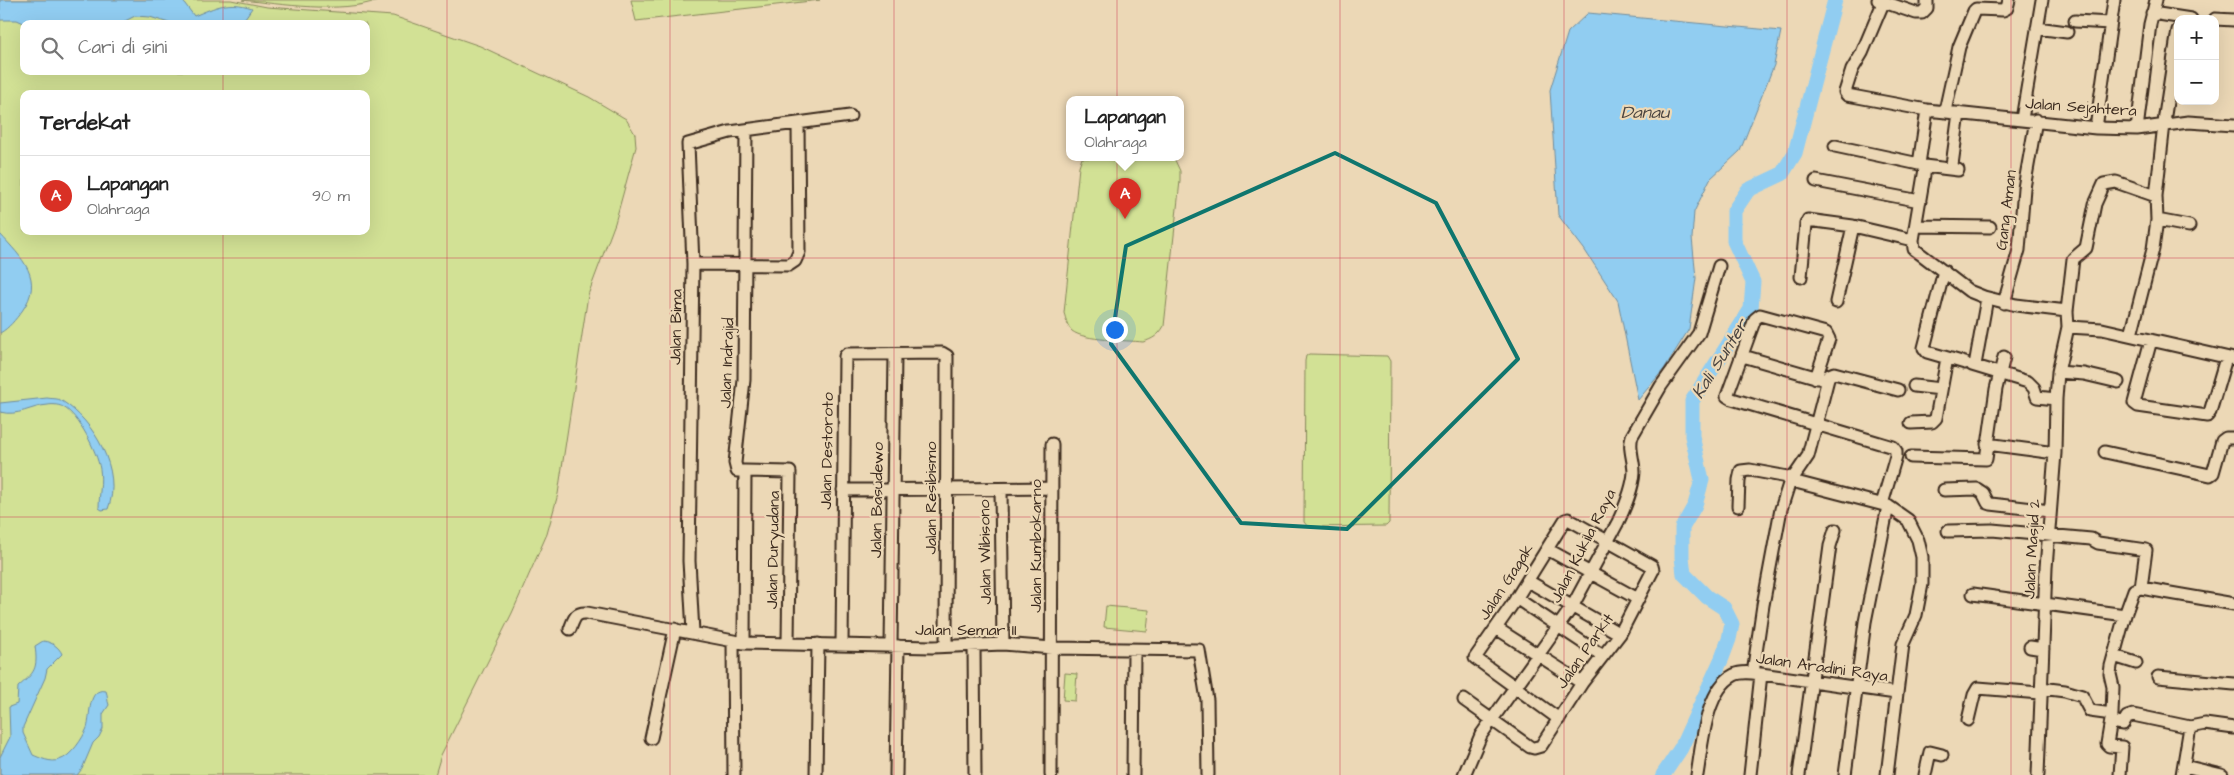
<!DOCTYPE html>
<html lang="id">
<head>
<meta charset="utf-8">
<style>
	:root { --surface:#fff; --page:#f6f6f6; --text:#222; --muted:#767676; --line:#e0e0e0; --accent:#d93025 }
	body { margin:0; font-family:"Architects Daughter",sans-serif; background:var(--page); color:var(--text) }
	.controls { position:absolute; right:15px; top:15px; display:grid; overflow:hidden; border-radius:10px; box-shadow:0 5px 20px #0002 }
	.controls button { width:45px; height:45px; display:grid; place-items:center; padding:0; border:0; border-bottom:1px solid var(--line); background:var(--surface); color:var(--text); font:25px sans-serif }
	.you { position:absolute; left:1114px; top:329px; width:18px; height:18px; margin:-12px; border:4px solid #fff; border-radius:50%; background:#1a73e8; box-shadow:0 0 0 8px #1a73e833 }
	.badge { display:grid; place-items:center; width:32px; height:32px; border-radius:50%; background:var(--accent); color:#fff; font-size:16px; font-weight:700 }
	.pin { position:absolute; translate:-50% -41px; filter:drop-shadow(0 1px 2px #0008) }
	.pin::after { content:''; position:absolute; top:26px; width:18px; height:15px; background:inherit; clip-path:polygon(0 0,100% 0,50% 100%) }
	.popup { position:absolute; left:1066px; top:96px; width:118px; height:65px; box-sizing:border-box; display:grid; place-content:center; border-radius:10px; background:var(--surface); filter:drop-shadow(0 1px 4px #0005); font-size:16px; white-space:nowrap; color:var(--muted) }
	.popup b { font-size:19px; color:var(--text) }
	.popup::after { content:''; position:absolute; left:50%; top:100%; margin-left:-10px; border:10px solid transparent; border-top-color:var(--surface) }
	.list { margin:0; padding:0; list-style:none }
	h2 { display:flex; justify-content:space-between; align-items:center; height:65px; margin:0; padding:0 20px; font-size:21px }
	h2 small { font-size:16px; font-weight:400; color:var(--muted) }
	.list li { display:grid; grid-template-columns:32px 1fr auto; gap:15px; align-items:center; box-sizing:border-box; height:80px; padding:0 20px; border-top:1px solid var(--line) }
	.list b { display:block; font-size:19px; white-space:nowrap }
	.list p { margin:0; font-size:16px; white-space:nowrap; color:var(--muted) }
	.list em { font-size:16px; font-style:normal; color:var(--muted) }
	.icon { flex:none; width:28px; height:28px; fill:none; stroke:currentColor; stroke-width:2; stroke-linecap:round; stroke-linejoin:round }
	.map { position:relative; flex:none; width:2234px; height:775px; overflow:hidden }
	.search { position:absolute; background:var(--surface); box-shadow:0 5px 20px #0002; left:20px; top:20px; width:350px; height:55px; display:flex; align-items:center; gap:12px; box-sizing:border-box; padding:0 18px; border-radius:10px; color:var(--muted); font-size:19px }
	.panel { position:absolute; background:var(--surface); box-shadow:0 5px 20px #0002; left:20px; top:90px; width:350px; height:145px; border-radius:10px }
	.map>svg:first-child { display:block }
</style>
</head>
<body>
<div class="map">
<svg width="2234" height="775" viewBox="0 0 2234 775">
	<rect width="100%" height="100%" fill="#ecd8b6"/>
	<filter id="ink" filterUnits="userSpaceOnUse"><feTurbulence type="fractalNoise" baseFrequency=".02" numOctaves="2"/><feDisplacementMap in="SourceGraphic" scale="10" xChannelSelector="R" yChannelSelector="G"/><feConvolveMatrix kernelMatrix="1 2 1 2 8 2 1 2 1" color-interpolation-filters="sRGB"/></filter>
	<g filter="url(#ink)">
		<path fill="#d2e195" stroke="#86865a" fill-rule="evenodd" d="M 0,0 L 231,0 L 267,7 L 393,16 L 480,46 L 589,97 L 626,119 L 635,134 L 636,147 L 615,223 L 588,295 L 558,494 L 547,534 L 512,613 L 441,755 L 435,775 L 0,775 ZM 24,24 L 366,24 L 366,71 L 24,71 ZM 24,94 L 366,94 L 366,231 L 24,231 Z
			M 242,0 L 378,0 C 342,14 280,4 242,0 Z
			M 631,0 L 820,0 L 636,21 Z
			M 1082,158 L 1174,158 L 1180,171 L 1180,181 L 1164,326 C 1159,335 1153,339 1143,342 C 1125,340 1085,341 1072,331 C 1067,326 1066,319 1064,313 L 1079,167 Z
			M 1309,354 L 1387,356 L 1390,361 L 1389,523 L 1386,526 L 1308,527 L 1304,522 L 1305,361 L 1306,356 Z
			M 1106,606 L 1149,610 L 1147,631 L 1104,627 Z
			M 1065,673 L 1077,674 L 1075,701 L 1063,700 Z"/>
		<path fill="#91cdf1" stroke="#6f8c9d" d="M 0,0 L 182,0 L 194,16 C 216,7 228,0 252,8 L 245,18 L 232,23 L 172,24 L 150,17 L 135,16 L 119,24 L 26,24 L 17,20 L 0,20 Z
			M 1588,13 L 1781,31 L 1774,65 L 1740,151 L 1710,179 L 1694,212 L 1692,238 L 1696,278 L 1689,329 L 1664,369 L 1638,400 L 1618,301 L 1584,249 L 1558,215 L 1550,90 L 1568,32 Z
			M 0,234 C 22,258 45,279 22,311 C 15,320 9,328 0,333 Z
			M 47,398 C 52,399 58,398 62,401 C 94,421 123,471 108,509 L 102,510 L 99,508 C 99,495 102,482 100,469 C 97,452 79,415 63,407 C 60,405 53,404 48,405 C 31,406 18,417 0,412 L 0,403 Z
			M 43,641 C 52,642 59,647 62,654 L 47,669 L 45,678 L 23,727 L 23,733 L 33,755 C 40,758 51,763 59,760 C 71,757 83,738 87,728 C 91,716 87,687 106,691 C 108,696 107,700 109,705 L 103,714 L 103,729 L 99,737 L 93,743 L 82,769 L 77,775 L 0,775 L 0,757 L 10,737 L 9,707 L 17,704 L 18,687 C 35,672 38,669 35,646 Z"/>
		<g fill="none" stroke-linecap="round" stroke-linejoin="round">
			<path stroke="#91cdf1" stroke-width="15" d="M 1663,775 L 1681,748 L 1722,658 L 1729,639 L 1732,624 L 1724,608 L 1707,597 L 1684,574 L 1682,557 L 1682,528 L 1695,505 L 1702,480 L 1692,436 L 1692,401 L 1751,309 L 1753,282 L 1734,241 L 1734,211 L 1748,190 L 1782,174 L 1795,153 L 1835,0"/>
			<defs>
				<path id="minor" d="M 1878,0 L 1916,13 L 1922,13 L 1927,8 L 1927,0
					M 1883,3 L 1862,53 L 1852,70 L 1845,92 L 1847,95 L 1927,110 L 2096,128 L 2137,129 L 2188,122 L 2234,125
					M 2152,13 L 2191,19
					M 2215,19 L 2234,20
					M 2075,21 L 2110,23
					M 2037,28 L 2067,32
					M 1927,110 L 1919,164 L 1924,166 L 1925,169 L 1913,240 L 1914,249 L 1969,291 L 1984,297 L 2016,305 L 2067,311
					M 1945,111 L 1959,47 L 1974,11 L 1976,9 L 2003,10 L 2007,8 L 2009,0
					M 2022,119 L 2042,0
					M 2096,128 L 2114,0
					M 2137,129 L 2150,24 L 2156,0
					M 1835,146 L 1919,164
					M 1952,165 L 1959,113
					M 1924,166 L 1958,170
					M 1816,181 L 1920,201
					M 2157,220 L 2189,226
					M 1916,226 L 1990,227
					M 693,264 L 789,265 L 795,261 L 799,252 L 798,124
					M 1944,271 L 1924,348 L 1927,352 L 1965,363
					M 1801,277 L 1806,224 L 1808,220 L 1853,226 L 1913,240
					M 1836,302 L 1853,226
					M 2004,303 L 2019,250 L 2024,188 L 2036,120
					M 2068,327 L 2102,329 L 2234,359
					M 2131,335 L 2153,249 L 2157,220 L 2156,196 L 2165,115 L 2178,30
					M 2151,340 L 2134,403 L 2138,406 L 2207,416 L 2210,412 L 2226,358
					M 1743,356 L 1822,379
					M 1972,365 L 2028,382 L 2034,388 L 2037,397 L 2056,399
					M 1975,365 L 1987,298
					M 2058,372 L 2084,374 L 2118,382
					M 1816,378 L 1829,339 L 1826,333 L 1760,315 L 1755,319 L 1727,396 L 1732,399 L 1893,447 L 1896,451 L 1896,456 L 1882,504
					M 1914,386 L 1941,389
					M 1911,423 L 1932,422 L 1936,418 L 1947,358
					M 1987,444 L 2055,453
					M 2105,452 L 2210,475 L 2213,473 L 2222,441 L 2226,438 L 2234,438
					M 1911,457 L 1986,459 L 1996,389 L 2004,357
					M 745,471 L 790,472 L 788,644
					M 1792,481 L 1888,506 L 1908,520 L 1918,540 L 1922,557 L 1922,584 L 1916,615 L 1903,644 L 1887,775
					M 843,490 L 1052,488
					M 1001,490 L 1003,644
					M 1944,490 L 1977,489 L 1983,493 L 1988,503 L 1991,504 L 2050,511
					M 1738,506 L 1739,480 L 1741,471 L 1750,470 L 1793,478
					M 1948,531 L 1992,530 L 2091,539 L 2098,543 L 2146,550 L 2141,588
					M 1547,549 L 1638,599
					M 1528,581 L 1620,634
					M 1973,594 L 2125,615
					M 1516,598 L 1603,656
					M 1496,628 L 1582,683
					M 570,629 C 574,619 575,612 587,613 L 744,643 L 932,647 L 1003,644 L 1052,648 L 1199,650 L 1207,700 L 1208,775
					M 693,632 L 689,561 L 693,264 L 688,144 L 730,132 L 850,116
					M 733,642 L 734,775
					M 744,643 L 745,471 L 737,471 L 735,463 L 744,380 L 746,130
					M 842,644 L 845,356 L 847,354 L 942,353 L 947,356 L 947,362 L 946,646
					M 891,645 L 895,355
					M 974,645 L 975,775
					M 2030,647 L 2043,649
					M 2114,656 L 2136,663
					M 1753,673 L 1763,605 L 1781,509 L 1789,484 L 1808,456 L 1829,375 L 1834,373 L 1898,390
					M 2158,677 L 2234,684
					M 2041,688 L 2065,691 L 2082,696 L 2090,711 L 2112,714
					M 1464,700 L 1530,747 L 1534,748 L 1541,746 L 1582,683 L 1620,634 L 1653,570 L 1652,566 L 1568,519 L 1565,520 L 1514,602 L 1475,658 L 1559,719
					M 1968,720 L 1974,695 L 1978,688 L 2040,693
					M 2111,722 L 2123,724 L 2127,717 L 2133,715 L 2190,727 L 2205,724 L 2234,728
					M 651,738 L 675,629
					M 2184,766 L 2222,775
					M 816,775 L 818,644
					M 896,775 L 898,646
					M 1051,775 L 1052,444
					M 1133,775 L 1134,650
					M 1464,775 L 1481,735 L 1572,607 L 1618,522 C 1625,507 1633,489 1634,472 C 1634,460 1628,448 1632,436 L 1661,386 L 1699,333 L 1719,266
					M 1697,775 C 1702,747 1705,690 1734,675 C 1742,671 1753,673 1761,674 L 1896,693
					M 1750,775 L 1761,674
					M 1799,775 L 1830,546 L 1835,530
					M 1845,775 L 1865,622 L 1888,506
					M 1925,775 L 1930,752 L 1942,755
					M 2038,775 L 2046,568 L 2055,453 L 2056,399 L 2058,372 L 2068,327 L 2067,311 L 2073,259 L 2086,248 L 2095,204 L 2104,184 L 2116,182 L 2156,196
					M 2120,775 L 2122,747 L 2109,746 L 2107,744 L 2112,714 L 2113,687 L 2110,674 L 2111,666 L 2125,615 L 2134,590 L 2141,588 L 2234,604
					M 2182,775 L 2190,727"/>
			</defs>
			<use href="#minor" stroke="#3b2a1e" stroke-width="15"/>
			<use href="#minor" stroke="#ecd8b6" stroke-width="11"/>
		</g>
	</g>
	<path fill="none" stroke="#0f766e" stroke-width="4" stroke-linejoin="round" d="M 1335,153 L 1436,203 L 1518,359 L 1347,529 L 1241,523 L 1111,344 L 1126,246 Z"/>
	<path fill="none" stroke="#d1495b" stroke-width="1" stroke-opacity="0.55" d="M 223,0 L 223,24M 447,0 L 447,775M 670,0 L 670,775M 894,0 L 894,775M 1117,0 L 1117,775M 1340,0 L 1340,775M 1564,0 L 1564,775M 1787,0 L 1787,775M 2011,0 L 2011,775M 223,71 L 223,94M 223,231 L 223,775M 0,258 L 2234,258M 0,517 L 2234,517"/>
	<g text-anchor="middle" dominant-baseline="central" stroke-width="4.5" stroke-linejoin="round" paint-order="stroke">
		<g font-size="16" fill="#3b2a1e" stroke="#ecd8b6">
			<text transform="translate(2081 107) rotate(4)">Jalan Sejahtera</text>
			<text transform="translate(2006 210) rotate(-83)">Gang Aman</text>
			<text transform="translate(676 327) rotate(-89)">Jalan Bima</text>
			<text transform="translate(727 363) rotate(-88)">Jalan Indrajid</text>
			<text transform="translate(827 451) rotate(-89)">Jalan Destoroto</text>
			<text transform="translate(931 498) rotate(-90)">Jalan Resibismo</text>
			<text transform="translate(877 500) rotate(-89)">Jalan Basudewo</text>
			<text transform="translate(1036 546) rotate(-90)">Jalan Kumbokarno</text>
			<text transform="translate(1583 546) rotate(-63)">Jalan Kukila Raya</text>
			<text transform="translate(2032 549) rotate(-87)">Jalan Masjid 2</text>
			<text transform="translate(773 550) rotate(-89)">Jalan Duryudana</text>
			<text transform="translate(985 552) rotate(-91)">Jalan Wibisono</text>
			<text transform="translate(1506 582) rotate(-57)">Jalan Gagak</text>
			<text x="966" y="630">Jalan Semar II</text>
			<text transform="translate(1585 651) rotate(-55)">Jalan Parkit</text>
			<text transform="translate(1822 667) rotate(8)">Jalan Aradini Raya</text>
		</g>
		<g font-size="18" font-style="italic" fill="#48423e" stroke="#ecd8b6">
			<text x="1645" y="112">Danau</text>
			<text transform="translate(1720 359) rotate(-58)">Kali Sunter</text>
		</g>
	</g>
</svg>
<div class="controls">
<button>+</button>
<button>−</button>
</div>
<div class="you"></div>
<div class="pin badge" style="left:1125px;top:219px">A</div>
<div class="popup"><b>Lapangan</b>Olahraga</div>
<div class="search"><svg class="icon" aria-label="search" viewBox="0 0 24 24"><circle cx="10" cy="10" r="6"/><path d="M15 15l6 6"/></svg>Cari di sini</div>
<section class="panel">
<h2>Terdekat<small></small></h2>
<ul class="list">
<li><span class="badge">A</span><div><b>Lapangan</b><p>Olahraga</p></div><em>90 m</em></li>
</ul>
</section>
</div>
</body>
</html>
